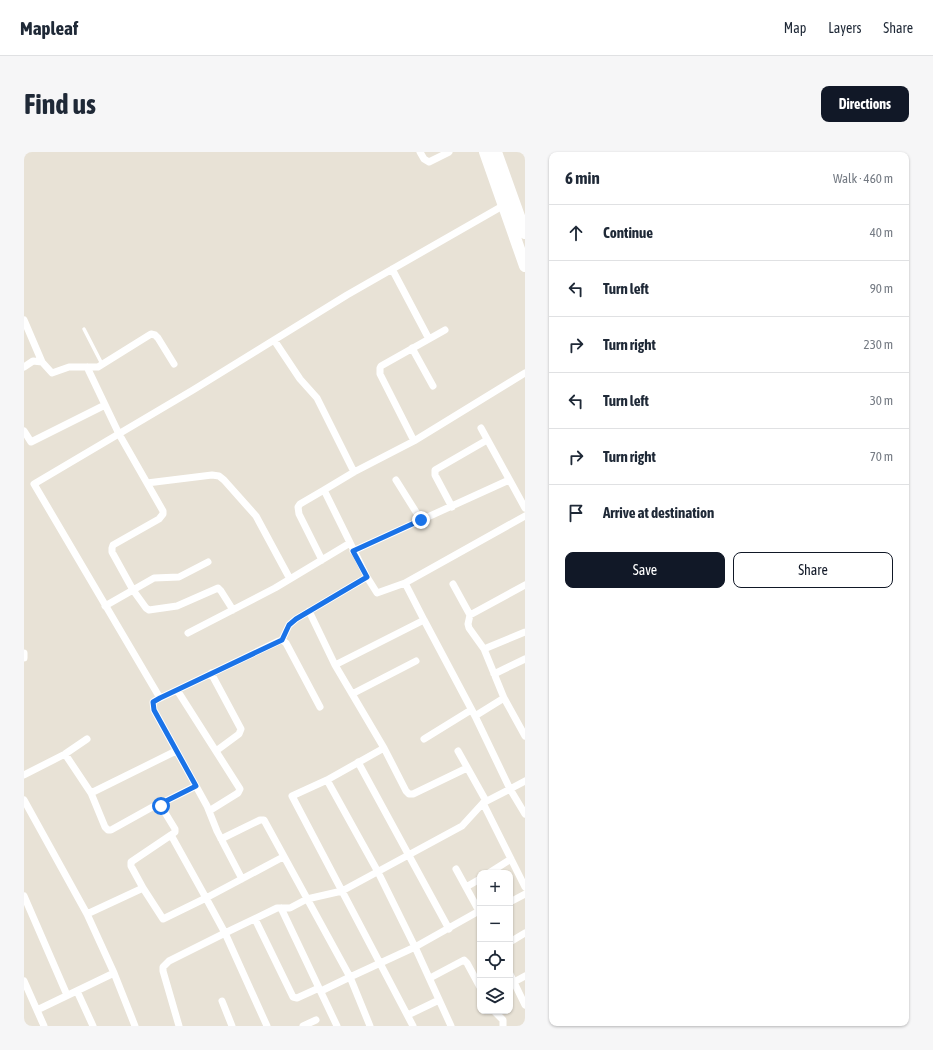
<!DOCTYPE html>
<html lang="en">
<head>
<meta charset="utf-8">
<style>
	:root { --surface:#fff; --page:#f6f6f7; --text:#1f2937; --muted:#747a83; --line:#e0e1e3; --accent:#111827 }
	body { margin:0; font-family:"Asap Condensed",sans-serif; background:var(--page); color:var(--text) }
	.controls { position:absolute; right:12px; bottom:12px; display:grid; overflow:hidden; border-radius:8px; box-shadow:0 1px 3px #0004 }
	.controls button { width:36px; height:36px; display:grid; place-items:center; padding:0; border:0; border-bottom:1px solid var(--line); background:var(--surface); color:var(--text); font:20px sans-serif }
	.stop { position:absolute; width:12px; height:12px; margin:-9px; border:3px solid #1a73e8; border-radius:50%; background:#fff }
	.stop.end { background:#1a73e8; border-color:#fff; box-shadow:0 1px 4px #0008 }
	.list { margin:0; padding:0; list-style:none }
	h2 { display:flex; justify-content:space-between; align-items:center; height:52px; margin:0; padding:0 16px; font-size:17px }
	h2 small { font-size:13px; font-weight:400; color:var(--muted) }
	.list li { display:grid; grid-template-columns:26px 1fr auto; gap:12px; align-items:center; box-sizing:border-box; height:56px; padding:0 16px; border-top:1px solid var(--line) }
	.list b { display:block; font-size:15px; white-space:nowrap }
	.list em { font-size:13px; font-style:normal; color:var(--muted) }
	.actions { display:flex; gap:8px; padding:12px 16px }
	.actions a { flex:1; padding:9px 0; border:1px solid var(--accent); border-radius:8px; text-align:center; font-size:14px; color:var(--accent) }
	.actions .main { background:var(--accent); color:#fff }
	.icon { flex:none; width:22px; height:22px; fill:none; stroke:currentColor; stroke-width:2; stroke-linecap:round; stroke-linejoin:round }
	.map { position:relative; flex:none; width:501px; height:874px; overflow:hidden; border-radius:8px }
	header { display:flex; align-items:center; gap:24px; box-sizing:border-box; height:56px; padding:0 20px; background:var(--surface); border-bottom:1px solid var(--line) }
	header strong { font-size:19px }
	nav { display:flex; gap:22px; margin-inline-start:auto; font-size:14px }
	.intro { display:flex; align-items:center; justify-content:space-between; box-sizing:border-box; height:96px; padding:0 24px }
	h1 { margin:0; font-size:28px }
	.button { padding:10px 18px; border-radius:8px; background:var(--accent); color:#fff; font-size:14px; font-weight:700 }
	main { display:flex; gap:24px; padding:0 24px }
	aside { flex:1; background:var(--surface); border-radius:8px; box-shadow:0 1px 3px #0004 }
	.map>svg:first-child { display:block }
</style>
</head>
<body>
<header>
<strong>Mapleaf</strong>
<nav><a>Map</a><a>Layers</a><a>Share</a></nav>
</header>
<div class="intro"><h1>Find us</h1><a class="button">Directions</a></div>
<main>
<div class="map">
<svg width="501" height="874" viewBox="0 0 501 874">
	<rect width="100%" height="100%" fill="#e8e2d6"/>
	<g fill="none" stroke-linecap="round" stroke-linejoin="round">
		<path stroke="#fff" stroke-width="3.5" d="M 60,177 L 78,212"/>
		<path stroke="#fff" stroke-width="7" d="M 396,0 L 400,7 L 405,10 L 425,0
			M 368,117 L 405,187
			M 0,168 L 18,210
			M 250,188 L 276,227 L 293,246 L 330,320
			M 388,196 L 409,234
			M 0,215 L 9,209 L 18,210 L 28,221 L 45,215 L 74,215 L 127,182 L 131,183 L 134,186 L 150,212
			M 63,215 L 95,282 L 139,359 L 139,362 L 135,367 L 89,393 L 88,396 L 88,400 L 109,438 L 122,456 L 125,458 L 153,454 L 194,436 L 197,439 L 209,458
			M 457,276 L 501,356
			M 0,279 L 7,290 L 81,253
			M 390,289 L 356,222 L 356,216 L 357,214 L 421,178
			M 372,328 L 397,368
			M 123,331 L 188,323 L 195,324 L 200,328 L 232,364 L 266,427
			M 428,355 L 411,323 L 411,318 L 463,288
			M 329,399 L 485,328
			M 298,408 L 275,362 L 274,355 L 276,352 L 300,338
			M 381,431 L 501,364
			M 429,432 L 446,463
			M 81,454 L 130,426 L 155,425 L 184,410
			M 285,459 L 311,513
			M 400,468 L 381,431 L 353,441 L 343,425 L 300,338 L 330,320 L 390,289 L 501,221
			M 164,481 L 251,436 L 326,391
			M 258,488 L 262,491 L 296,555
			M 460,497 L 445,476 L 444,472 L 446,463 L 501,433
			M 0,501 L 0,506
			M 187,521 L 217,577 L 215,582 L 192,599
			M 470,522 L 501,507
			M 153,538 L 216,637 L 214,641 L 185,659
			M 328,542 L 392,509
			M 136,546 L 10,332 L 169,238 L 323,143 L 482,52
			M 480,546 L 501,584
			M 451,564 L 480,546 L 460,497 L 501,480
			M 400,587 L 447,558
			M 360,596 L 382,639 L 385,642 L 389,642 L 443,616
			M 434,599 L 462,649
			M 41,602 L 67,641 L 81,675 L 84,678 L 87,678 L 132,653 L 137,654 L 151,677 L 151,680 L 147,683 L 182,746 L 259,705
			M 334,610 L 425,777
			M 0,623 L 41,602 L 63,587
			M 501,629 L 486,637 L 501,662
			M 67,641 L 152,599
			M 0,648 L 63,762 L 90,821 L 111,874
			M 459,651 L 501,735
			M 134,653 L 172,634
			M 197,687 L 236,668 L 240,668 L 326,825 L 391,795 L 354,720 L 303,628 L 268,644 L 389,874
			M 432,717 L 455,759
			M 465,721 L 487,707
			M 218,727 L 193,679 L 183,654 L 130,558 L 129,550 L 132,548 L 255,489 L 258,488 L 265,473 L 272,467 L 343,425
			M 442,735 L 456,727
			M 119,736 L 107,714 L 107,710 L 147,683
			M 0,744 L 43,843
			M 486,750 L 501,742
			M 257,756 L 313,874
			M 63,762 L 119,736 L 139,767 L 182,746 L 201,781 L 253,756 L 266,756 L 283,747 L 318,739 L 438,674 L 459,651 L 486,637 L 451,564 L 400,468 L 311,513 L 360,596 L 303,628
			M 231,767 L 269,845 L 273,846 L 295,836
			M 486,790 L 501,781
			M 486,822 L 501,853
			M 406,826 L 440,808 L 443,811 L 456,835
			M 0,829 L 20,874
			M 490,830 L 501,824
			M 53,839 L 69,874
			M 297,839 L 326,825 L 346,874
			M 198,849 L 208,874
			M 13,858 L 90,821
			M 470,859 L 479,868 L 479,874
			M 384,863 L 415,848
			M 155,874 L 139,819 L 139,815 L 145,809 L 201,781 L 243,874
			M 279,874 L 292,868
			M 427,874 L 391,795 L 455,759 L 456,762"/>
		<path stroke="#fff" stroke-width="12" d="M 461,0 L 501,114
			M 472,0 L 501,81"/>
	</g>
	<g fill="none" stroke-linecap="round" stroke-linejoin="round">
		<path stroke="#1a73e8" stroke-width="5" d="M 137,654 L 134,653 L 172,634 L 130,558 L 129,550 L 136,546 L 258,488 L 265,473 L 272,467 L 343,425 L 329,399 L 397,368"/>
	</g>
</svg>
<div class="controls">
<button>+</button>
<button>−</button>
<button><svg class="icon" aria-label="locate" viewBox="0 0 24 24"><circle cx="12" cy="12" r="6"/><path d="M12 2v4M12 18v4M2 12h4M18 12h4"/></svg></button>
<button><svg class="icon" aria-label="layers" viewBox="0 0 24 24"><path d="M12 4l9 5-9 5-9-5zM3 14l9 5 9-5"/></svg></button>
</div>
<div class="stop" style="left:137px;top:654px"></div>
<div class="stop end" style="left:397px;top:368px"></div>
</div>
<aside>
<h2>6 min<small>Walk · 460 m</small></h2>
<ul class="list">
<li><svg class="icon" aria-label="ahead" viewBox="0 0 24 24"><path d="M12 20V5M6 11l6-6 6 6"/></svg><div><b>Continue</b></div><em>40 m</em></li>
<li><svg class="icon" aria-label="left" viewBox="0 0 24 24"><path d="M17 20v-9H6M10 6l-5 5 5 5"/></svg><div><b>Turn left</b></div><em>90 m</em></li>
<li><svg class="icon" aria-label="right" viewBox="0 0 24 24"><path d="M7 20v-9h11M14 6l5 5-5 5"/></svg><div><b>Turn right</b></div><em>230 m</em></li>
<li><svg class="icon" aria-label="left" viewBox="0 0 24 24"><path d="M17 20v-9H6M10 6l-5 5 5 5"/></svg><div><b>Turn left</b></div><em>30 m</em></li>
<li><svg class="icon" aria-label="right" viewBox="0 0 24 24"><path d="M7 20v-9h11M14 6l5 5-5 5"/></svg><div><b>Turn right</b></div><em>70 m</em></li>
<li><svg class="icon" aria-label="arrive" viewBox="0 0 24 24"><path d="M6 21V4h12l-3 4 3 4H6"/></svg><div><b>Arrive at destination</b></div></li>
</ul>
<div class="actions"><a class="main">Save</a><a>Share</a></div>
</aside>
</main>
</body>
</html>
